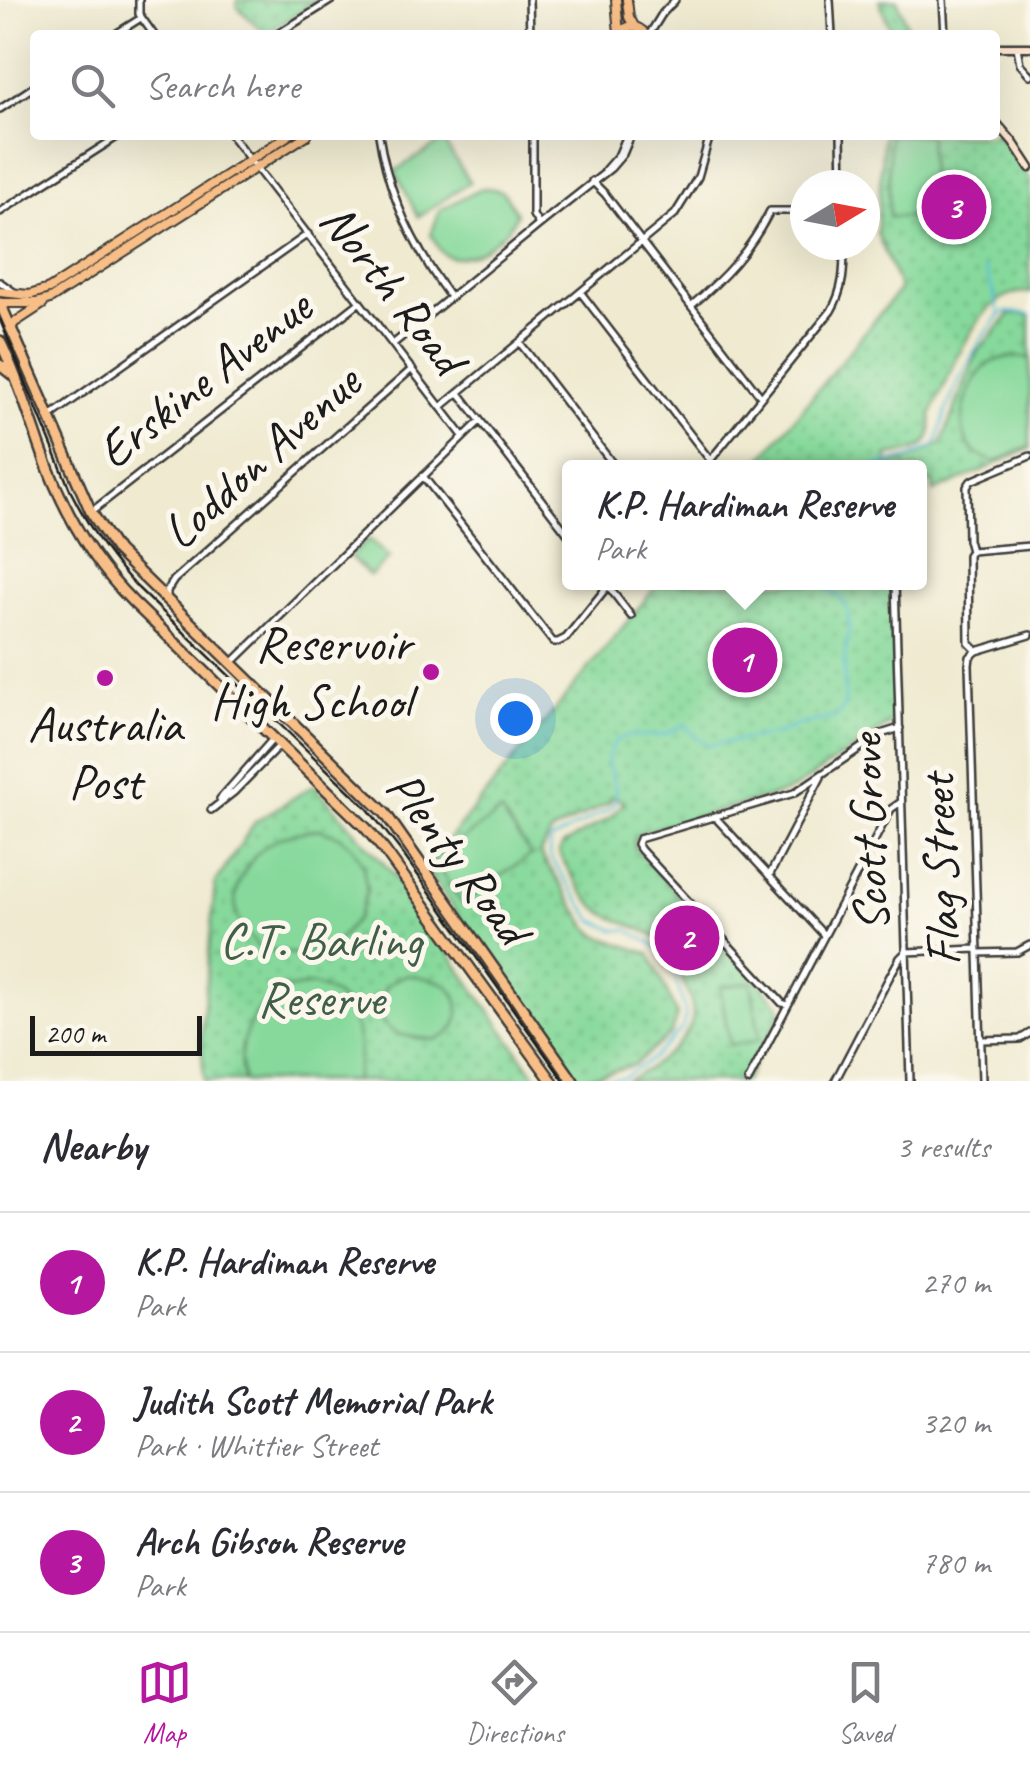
<!DOCTYPE html>
<html lang="en">
<head>
<meta charset="utf-8">
<style>
	:root { --surface:#fff; --page:#f7f7f7; --text:#2b2b33; --muted:#7c7c81; --line:#e1e1e2; --accent:#b5179e }
	body { margin:0; font-family:Caveat,sans-serif; background:var(--page); color:var(--text) }
	.compass { position:absolute; left:790px; top:170px; width:90px; height:90px; border-radius:50%; background:var(--surface); box-shadow:0 10px 40px #0002; rotate:80deg }
	.scale { position:absolute; left:30px; bottom:25px; width:172px; box-sizing:border-box; padding-left:10px; border:5px solid #1c1c1c; border-top:0; font-size:28px; line-height:35px; white-space:nowrap; color:#1c1c1c; -webkit-text-stroke:8px #fbf7ec; paint-order:stroke }
	.you { position:absolute; left:515px; top:718px; width:35px; height:35px; margin:-25px; border:8px solid #fff; border-radius:50%; background:#1a73e8; box-shadow:0 0 0 15px #1a73e833 }
	.badge { display:grid; place-items:center; width:65px; height:65px; border-radius:50%; background:var(--accent); color:#fff; font-size:32px; font-weight:700 }
	.pin { position:absolute; translate:-50% -50%; border:5px solid #fff; box-shadow:0 2px 10px #0006 }
	.popup { position:absolute; left:562px; top:460px; width:365px; height:130px; box-sizing:border-box; display:grid; place-content:center; border-radius:10px; background:var(--surface); filter:drop-shadow(0 2px 8px #0005); font-size:32px; white-space:nowrap; color:var(--muted) }
	.popup b { font-size:38px; color:var(--text) }
	.popup::after { content:''; position:absolute; left:50%; top:100%; margin-left:-20px; border:20px solid transparent; border-top-color:var(--surface) }
	.list { margin:0; padding:0; list-style:none }
	h2 { display:flex; justify-content:space-between; align-items:center; height:130px; margin:0; padding:0 40px; font-size:42px }
	h2 small { font-size:32px; font-weight:400; color:var(--muted) }
	.list li { display:grid; grid-template-columns:65px 1fr auto; gap:30px; align-items:center; box-sizing:border-box; height:140px; padding:0 40px; border-top:2px solid var(--line) }
	.list b { display:block; font-size:38px; white-space:nowrap }
	.list p { margin:0; font-size:32px; white-space:nowrap; color:var(--muted) }
	.list em { font-size:32px; font-style:normal; color:var(--muted) }
	.icon { flex:none; width:55px; height:55px; fill:none; stroke:currentColor; stroke-width:2; stroke-linecap:round; stroke-linejoin:round }
	.map { position:relative; flex:none; width:1030px; height:1081px; overflow:hidden }
	.search { position:absolute; background:var(--surface); box-shadow:0 10px 40px #0002; left:30px; right:30px; top:30px; height:110px; display:flex; align-items:center; gap:25px; box-sizing:border-box; padding:0 35px; border-radius:10px; color:var(--muted); font-size:38px }
	.sheet { height:550px; background:var(--surface) }
	nav { display:flex; justify-content:space-around; align-items:center; box-sizing:border-box; height:140px; border-top:2px solid var(--line); background:var(--surface); font-size:28px; color:var(--muted) }
	nav a { display:grid; justify-items:center; gap:5px }
	nav .on { color:var(--accent) }
	.map>svg:first-child { display:block }
</style>
</head>
<body>
<div class="map">
<svg width="1030" height="1081" viewBox="0 0 1030 1081">
	<defs>
		<pattern id="grass-dots" width="8" height="8" patternUnits="userSpaceOnUse" patternTransform="scale(2.5)"><rect width="8" height="8" fill="#86d99b"/><path d="M2 2h.1M6 6h.1" fill="none" stroke="#73ba85" stroke-width="1.8" stroke-linecap="round"/></pattern>
	</defs>
	<rect width="100%" height="100%" fill="#fbf7ec"/>
	<filter id="ink" filterUnits="userSpaceOnUse"><feTurbulence type="fractalNoise" baseFrequency=".01" numOctaves="2"/><feDisplacementMap in="SourceGraphic" scale="20" xChannelSelector="R" yChannelSelector="G"/><feConvolveMatrix kernelMatrix="1 2 1 2 8 2 1 2 1" color-interpolation-filters="sRGB"/></filter>
	<filter id="wash" filterUnits="userSpaceOnUse"><feTurbulence type="fractalNoise" baseFrequency=".0048" numOctaves="4" result="noise"/><feDisplacementMap in="SourceGraphic" scale="40" xChannelSelector="R" yChannelSelector="G"/><feGaussianBlur stdDeviation="2.25" result="paint"/><feColorMatrix in="noise" values="0 0 0 0 0 0 0 0 0 0 0 0 0 0 0 0 0 1.4 0 .05"/><feComposite in="paint" operator="in"/></filter>
	<g filter="url(#wash)">
		<rect width="100%" height="100%" fill="#efead0"/>
		<path fill="url(#grass-dots)" stroke="#517a5c" stroke-width="2.5" d="M 237,0 L 318,0 L 266,34 L 237,7 Z
			M 879,0 L 897,0 L 911,35 L 893,35 Z
			M 995,130 L 1030,180 L 1030,293 C 987,286 962,347 948,378 C 943,389 936,402 932,414 C 930,424 934,436 925,444 C 917,451 899,454 888,455 L 888,464 L 905,461 L 941,444 L 977,352 L 1011,313 L 1030,315 L 1030,449 L 934,492 L 933,482 L 920,482 L 920,468 L 754,468 L 900,289 L 877,233 L 883,135 L 995,135 Z
			M 659,583 L 892,583 L 895,712 L 890,724 L 790,791 L 642,832 L 634,840 L 635,848 L 780,1006 L 780,1014 L 745,1081 L 625,1081 C 647,1072 694,1039 693,1013 C 692,1000 686,988 681,977 C 675,962 668,948 656,938 C 640,925 617,923 601,911 C 583,898 572,874 560,856 L 559,852 L 563,845 L 611,817 L 625,801 L 610,797 L 610,802 L 552,832 L 540,853 L 587,926 L 598,936 L 650,954 L 677,1015 L 671,1034 L 634,1065 L 575,1081 L 425,868 Z
			M 314,785 L 393,874 L 539,1081 L 204,1081 L 201,1039 L 215,884 L 255,822 Z"/>
		<path fill="#86d99b" stroke="#517a5c" stroke-width="2.5" d="M 889,135 L 929,135 L 930,217 L 889,217 Z
			M 443,141 L 470,182 L 418,217 L 395,171 Z
			M 482,188 C 505,188 506,194 516,214 C 511,234 466,269 444,254 C 438,250 435,240 431,234 L 440,210 Z
			M 1009,357 L 1030,358 L 1030,446 L 995,462 C 984,458 975,455 969,445 C 954,424 968,381 987,365 C 993,360 1001,359 1009,357 Z
			M 369,539 L 389,558 L 370,576 L 350,557 Z
			M 501,812 L 531,855 L 462,903 L 432,860 Z
			M 319,829 L 337,835 L 352,846 L 363,865 L 367,891 L 358,917 L 334,945 L 294,954 L 259,948 C 252,939 240,927 237,915 C 229,888 250,855 273,841 C 287,833 304,832 319,829 Z
			M 407,975 C 419,977 435,978 445,984 C 465,997 463,1027 443,1037 C 435,1041 428,1039 419,1038 C 412,1037 403,1036 396,1033 C 366,1018 377,982 407,975 Z
			M 751,982 L 760,1040 L 730,1045 L 720,987 Z
			M 313,985 C 320,988 330,991 336,996 C 360,1016 364,1054 354,1081 L 244,1081 C 233,1048 251,1008 282,991 C 290,987 303,987 313,985 Z"/>
		<g fill="none" stroke-linecap="round" stroke-linejoin="round">
			<path stroke="#59bdd7" stroke-width="2.5" d="M 984,267 L 990,282 L 999,313
				M 867,468 L 909,458 L 936,445 L 946,411 L 959,380 L 981,340 L 999,316 L 1005,312 L 1030,314
				M 594,1081 L 623,1077 L 635,1070 L 654,1057 L 682,1029 L 686,1015 L 675,975 L 663,953 L 651,943 L 628,930 L 615,930 L 593,920 L 553,862 L 549,853 L 550,841 L 611,808 C 627,789 600,771 611,748 C 620,729 647,738 663,735 C 670,733 678,728 685,724 L 695,737 L 709,745 L 778,734 L 800,724 L 837,717 L 845,704 L 844,661 L 849,629 L 848,610 L 840,597 L 826,589 L 824,582"/>
		</g>
	</g>
	<g filter="url(#ink)">
		<g fill="none" stroke-linecap="round" stroke-linejoin="round">
			<defs>
				<path id="street" d="M 139,0 L 139,14 L 154,35
					M 529,0 L 530,35
					M 830,0 L 832,35
					M 943,0 L 945,35
					M 114,35 L 141,18
					M 276,35 L 332,0
					M 649,35 L 662,14 L 675,0
					M 1017,47 L 1020,64 L 1030,75
					M 0,109 L 35,86
					M 231,135 L 463,436
					M 379,135 C 388,195 414,248 450,297
					M 533,135 L 533,215 L 539,225
					M 841,135 L 842,185
					M 605,170 L 619,154 L 627,135
					M 592,181 L 605,194 L 761,397
					M 0,212 L 120,135
					M 0,282 L 14,292
					M 581,293 L 710,460
					M 691,306 C 724,278 750,251 770,211 L 805,211
					M 520,343 L 616,468
					M 393,344 L 539,225 L 611,168 L 623,154 L 631,135
					M 459,393 L 570,537
					M 441,407 L 675,214 L 698,177 L 710,135
					M 49,417 L 308,234
					M 704,468 L 831,311 C 844,289 844,269 844,245
					M 423,476 L 553,642 L 558,642 L 566,638 L 611,582
					M 91,512 L 360,302
					M 971,551 L 1030,546
					M 605,582 L 631,616
					M 895,582 L 910,1081
					M 167,596 L 167,591 L 174,580 L 412,369
					M 977,651 L 969,643 L 968,555 L 971,551 L 968,540 L 967,487 L 971,481 L 1030,456
					M 232,663 L 480,421
					M 220,799 L 272,740
					M 211,810 L 234,792 L 281,744
					M 714,816 L 824,935
					M 769,876 L 821,777
					M 978,953 L 1017,952 L 1030,945
					M 788,1005 L 782,1003 L 641,850 L 637,844 L 639,839 L 794,793 L 881,734 L 900,728
					M 981,1040 L 1020,1039 L 1030,1033
					M 748,1081 L 891,809 L 901,802
					M 835,1081 L 891,974 L 900,958 L 906,952 L 977,949
					M 982,1081 L 969,665 L 970,657 L 977,651 L 1030,635"/>
				<path id="secondary" d="M 995,47 L 1030,47
					M 995,121 L 1013,142 L 1030,168"/>
				<path id="primary" d="M 616,0 L 619,34
					M 627,0 L 629,17 L 634,26
					M 618,35 C 626,24 638,24 646,35
					M 0,292 L 29,295 L 49,289 L 289,135
					M 0,303 L 36,303 L 50,299 L 307,135
					M 11,329 L 14,323 L 43,304"/>
				<path id="highway" d="M 0,303 L 91,512 L 117,551 L 385,813 L 573,1081
					M 0,341 C 16,374 27,408 39,443 C 59,503 89,558 133,602 L 365,827 L 385,851 L 552,1081
					M 0,365 L 14,376"/>
			</defs>
			<use href="#street" stroke="#3c3b37" stroke-width="10"/>
			<use href="#secondary" stroke="#3c3b37" stroke-width="11"/>
			<use href="#primary" stroke="#3c3b37" stroke-width="12"/>
			<use href="#highway" stroke="#3c3b37" stroke-width="14"/>
			<use href="#street" stroke="#fff" stroke-width="5"/>
			<use href="#secondary" stroke="#fce5cf" stroke-width="6"/>
			<use href="#primary" stroke="#f7be88" stroke-width="8"/>
			<use href="#highway" stroke="#f7be88" stroke-width="9"/>
			<path stroke="#1c1c1c" stroke-width="2.5" d="M 0,320 L 71,492 C 89,528 110,559 138,588 L 368,809 L 400,850 L 564,1081"/>
		</g>
	</g>
	<g fill="#b5179e" stroke="#fbf7ec" stroke-width="4">
		<circle cx="431" cy="672" r="10"/>
		<circle cx="105" cy="678" r="10"/>
	</g>
	<g text-anchor="middle" dominant-baseline="central" stroke-width="10" stroke-linejoin="round" paint-order="stroke">
		<g font-size="50" fill="#1c1c1c" stroke="#fbf7ec">
			<text transform="translate(393 288) rotate(52)">North Road</text>
			<text transform="translate(204 379) rotate(-38)">Erskine Avenue</text>
			<text transform="translate(261 457) rotate(-42)">Loddon Avenue</text>
			<text transform="translate(868 833) rotate(-92)">Scott Grove</text>
			<text transform="translate(458 857) rotate(53)">Plenty Road</text>
			<text transform="translate(940 870) rotate(-92)">Flag Street</text>
		</g>
		<g font-size="50" fill="#1c1c1c" stroke="#fbf7ec" text-anchor="end">
			<text x="411" y="643">Reservoir<tspan x="411" dy="58">High School</tspan></text>
			<text x="105" y="724" text-anchor="middle">Australia<tspan x="105" dy="58">Post</tspan></text>
		</g>
		<g font-size="50" fill="#415e48" stroke="#fbf7ec">
			<text x="321" y="940">C.T. Barling<tspan x="321" dy="58">Reserve</tspan></text>
		</g>
	</g>
</svg>
<svg class="compass" viewBox="-18 -18 36 36"><path d="M0-13l5 13h-10z" fill="#e53935"/><path d="M0 13l5-13h-10z" fill="#7c7c81"/></svg>
<div class="scale">200 m</div>
<div class="you"></div>
<div class="pin badge" style="left:745px;top:660px">1</div>
<div class="popup"><b>K.P. Hardiman Reserve</b>Park</div>
<div class="pin badge" style="left:687px;top:938px">2</div>
<div class="pin badge" style="left:954px;top:207px">3</div>
<div class="search"><svg class="icon" aria-label="search" viewBox="0 0 24 24"><circle cx="10" cy="10" r="6"/><path d="M15 15l6 6"/></svg>Search here</div>
</div>
<section class="sheet">
<h2>Nearby<small>3 results</small></h2>
<ul class="list">
<li><span class="badge">1</span><div><b>K.P. Hardiman Reserve</b><p>Park</p></div><em>270 m</em></li>
<li><span class="badge">2</span><div><b>Judith Scott Memorial Park</b><p>Park · Whittier Street</p></div><em>320 m</em></li>
<li><span class="badge">3</span><div><b>Arch Gibson Reserve</b><p>Park</p></div><em>780 m</em></li>
</ul>
</section>
<nav>
<a class="on"><svg class="icon" aria-label="map" viewBox="0 0 24 24"><path d="M3 6l6-2 6 2 6-2v14l-6 2-6-2-6 2zM9 4v14M15 6v14"/></svg>Map</a>
<a><svg class="icon" aria-label="directions" viewBox="0 0 24 24"><path d="M12 3l9 9-9 9-9-9zM9 14v-3h6M13 9l2 2-2 2"/></svg>Directions</a>
<a><svg class="icon" aria-label="saved" viewBox="0 0 24 24"><path d="M7 4h10v16l-5-4-5 4z"/></svg>Saved</a>
</nav>
</body>
</html>
